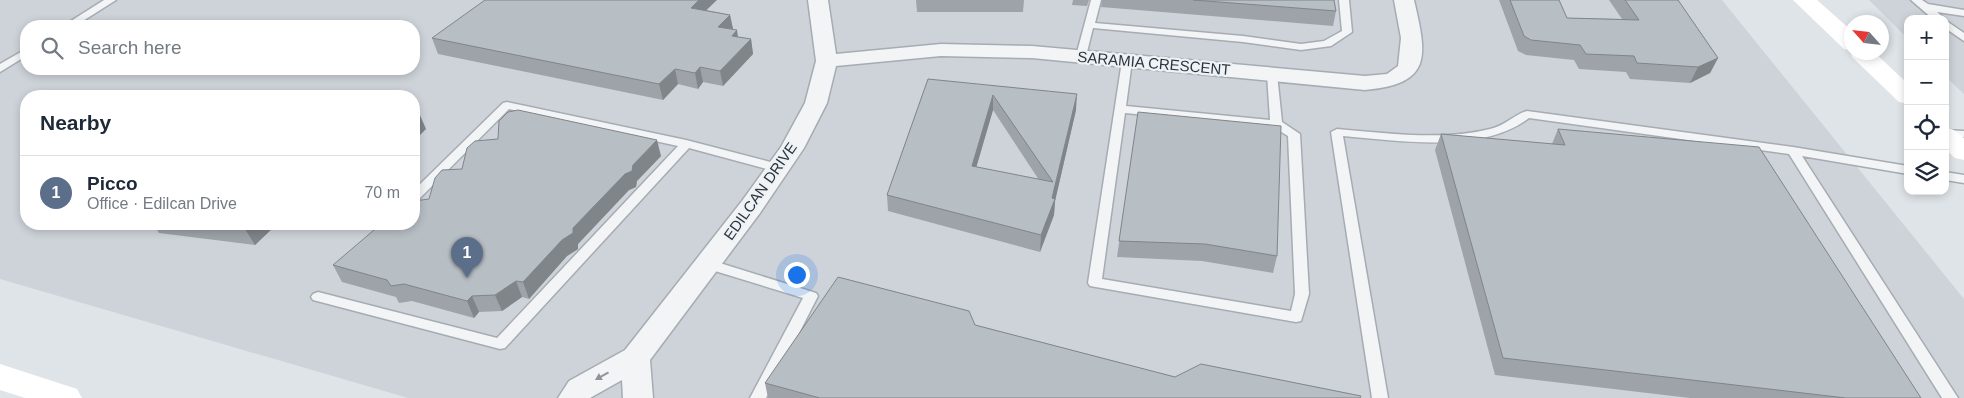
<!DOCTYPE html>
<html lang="en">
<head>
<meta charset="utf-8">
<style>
	:root { --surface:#fff; --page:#f6f6f7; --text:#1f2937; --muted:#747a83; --line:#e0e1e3; --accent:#111827 }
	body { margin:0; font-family:Arial,sans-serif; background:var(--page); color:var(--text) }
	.controls { position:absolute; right:15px; top:15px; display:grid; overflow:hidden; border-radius:10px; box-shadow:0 2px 8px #0003 }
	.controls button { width:45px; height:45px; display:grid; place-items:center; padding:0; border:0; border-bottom:1px solid var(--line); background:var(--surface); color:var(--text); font:25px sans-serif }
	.compass { position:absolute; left:1844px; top:15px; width:45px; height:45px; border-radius:50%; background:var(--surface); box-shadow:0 2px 8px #0003; rotate:297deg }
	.you { position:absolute; left:796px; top:274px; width:18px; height:18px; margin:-12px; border:4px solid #fff; border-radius:50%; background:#1a73e8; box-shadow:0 0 0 8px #1a73e833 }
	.badge { display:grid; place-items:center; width:32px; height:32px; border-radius:50%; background:var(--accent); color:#fff; font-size:16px; font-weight:700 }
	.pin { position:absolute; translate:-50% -41px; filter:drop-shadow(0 1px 2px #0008) }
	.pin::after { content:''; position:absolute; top:26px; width:18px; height:15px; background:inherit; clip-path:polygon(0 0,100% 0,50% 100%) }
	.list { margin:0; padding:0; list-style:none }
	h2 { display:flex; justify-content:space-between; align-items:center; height:65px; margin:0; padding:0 20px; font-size:21px }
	h2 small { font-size:16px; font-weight:400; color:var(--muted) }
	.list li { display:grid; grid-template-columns:32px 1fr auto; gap:15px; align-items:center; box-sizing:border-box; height:75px; padding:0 20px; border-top:1px solid var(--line) }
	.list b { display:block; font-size:19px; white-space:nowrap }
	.list p { margin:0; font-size:16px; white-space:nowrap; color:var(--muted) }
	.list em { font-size:16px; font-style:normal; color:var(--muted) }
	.icon { flex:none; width:28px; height:28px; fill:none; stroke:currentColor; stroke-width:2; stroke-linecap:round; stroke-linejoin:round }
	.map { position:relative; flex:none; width:1964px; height:398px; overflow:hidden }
	.search { position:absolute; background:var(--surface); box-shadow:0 2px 8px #0003; left:20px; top:20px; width:400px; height:55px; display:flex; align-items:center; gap:12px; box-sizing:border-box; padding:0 18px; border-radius:20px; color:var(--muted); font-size:19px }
	.panel { position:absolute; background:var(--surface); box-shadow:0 2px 8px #0003; left:20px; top:90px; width:400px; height:140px; border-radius:20px }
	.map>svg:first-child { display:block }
</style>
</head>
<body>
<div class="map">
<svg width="1964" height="398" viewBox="0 0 1964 398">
	<rect width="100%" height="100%" fill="#dfe4e8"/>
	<path fill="#ced3da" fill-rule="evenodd" d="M 0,0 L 1722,0 L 1964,299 L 1964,398 L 408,398 L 0,279 ZM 26,26 L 414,26 L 414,69 L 26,69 ZM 26,96 L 414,96 L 414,224 L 26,224 Z
		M 1869,0 L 1964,0 L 1964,94 L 1945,76 L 1945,19 L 1908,19 L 1908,39 Z"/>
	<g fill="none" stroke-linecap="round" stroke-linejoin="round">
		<defs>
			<path id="lane" d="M 104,0 L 116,0 L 75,26 L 63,26 Z
				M 1091,0 L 1101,0 L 1095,23 L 1243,36 L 1301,44 L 1324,41 L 1342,31 L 1339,0 L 1349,0 L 1352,32 L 1331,46 L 1301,50 L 1243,42 L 1093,28 L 1086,56 L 1081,59 L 1076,56 Z
				M 1911,0 L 1922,0 L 1928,4 L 1964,10 L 1964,16 L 1937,12 L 1945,19 L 1933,19 Z
				M 1945,20 L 1964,33 L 1964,41 L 1945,28 Z
				M 26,49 L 26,56 L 0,72 L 0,64 Z
				M 1127,58 L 1132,61 L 1126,106 L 1270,120 L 1267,74 L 1272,71 L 1277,74 L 1282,122 L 1300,134 L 1309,294 L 1301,321 L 1296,322 L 1090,286 L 1088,283 L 1122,61 ZM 1125,113 L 1273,127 L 1288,136 L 1295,294 L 1291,311 L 1102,279 Z
				M 507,102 L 686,140 L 782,165 L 784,168 L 778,172 L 689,148 L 505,348 L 500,349 L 313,300 L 311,297 L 313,294 L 318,292 L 497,338 L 678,146 L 509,109 L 418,200 L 414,201 L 414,190 L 503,103 Z
				M 1527,111 L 1793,147 L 1908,166 L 1908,174 L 1802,156 L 1958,398 L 1942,398 L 1789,154 L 1529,118 C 1482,154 1400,141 1343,136 L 1388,398 L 1372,398 L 1331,132 L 1337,129 C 1384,133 1444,141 1490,129 C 1505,126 1515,114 1527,111 Z
				M 1945,130 L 1964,131 L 1964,137 L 1945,136 Z
				M 1945,172 L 1964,175 L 1964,183 L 1945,180 Z
				M 707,259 L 816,293 L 818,296 L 766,398 L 750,398 L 803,298 L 702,267 L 700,264 L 702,261 Z"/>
			<path id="street" d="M 808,0 L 828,0 L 836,54 L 941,44 L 1032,46 L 1365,76 L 1387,74 L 1398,66 L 1401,38 L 1394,0 L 1414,0 C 1427,56 1433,84 1365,90 L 1032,58 L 941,56 L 836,66 L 827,103 L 804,148 L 760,213 L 650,360 L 653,398 L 623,398 L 622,380 L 590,398 L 558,398 L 569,381 L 625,350 L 742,201 L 781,147 L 805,103 L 816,61 Z"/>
		</defs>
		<use href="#lane" stroke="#a5acb2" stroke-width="3"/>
		<use href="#street" stroke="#a5acb2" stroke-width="3"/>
		<use href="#lane" fill="#f2f4f6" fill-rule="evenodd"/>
		<use href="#street" fill="#f2f4f6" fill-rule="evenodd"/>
		<path fill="#fff" fill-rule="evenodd" d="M 1793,0 L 1817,0 L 1852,31 L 1852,52 L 1874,52 L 1908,84 L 1908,104 L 1899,102 L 1852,57 L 1850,50 L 1844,49 Z
			M 1945,127 L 1954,130 L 1964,138 L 1964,160 L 1955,158 L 1945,149 Z
			M 0,364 L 77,389 L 82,398 L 25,398 L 0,390 Z"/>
	</g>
	<path fill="#9da3a9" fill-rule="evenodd" d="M 916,0 L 1024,0 L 1023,12 L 917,12 Z
		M 1073,0 L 1089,0 L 1087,6 L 1072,5 Z
		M 1102,0 L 1334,0 L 1336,11 L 1333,26 L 1101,7 Z
		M 1499,0 L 1559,0 L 1567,18 L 1622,19 L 1609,0 L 1678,0 L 1718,58 L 1710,73 L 1690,83 L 1630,79 L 1626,72 L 1579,69 L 1574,60 L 1526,55 L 1518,51 Z
		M 706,10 L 730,15 L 733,29 L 738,37 L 751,39 L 753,54 L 723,86 L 703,82 L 698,89 L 678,84 L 663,100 L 438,54 L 432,38 Z
		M 928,79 L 1076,110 L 1055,201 L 1054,215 L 1040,252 L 888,211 L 887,195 ZM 993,110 L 1039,180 L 976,167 Z
		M 1138,112 L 1277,256 L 1273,273 L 1202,261 L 1117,257 Z
		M 1558,129 L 1921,398 L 1690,398 L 1495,375 L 1435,150 L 1441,134 L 1552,144 Z
		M 498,139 L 661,156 L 637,181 L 636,187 L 629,190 L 578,244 L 578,249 L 567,256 L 529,299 L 522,297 L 502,311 L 479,312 L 474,318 L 412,301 L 399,303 L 396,297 L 342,282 L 333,265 L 429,199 L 462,169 Z
		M 153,224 L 277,224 L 255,245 L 159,233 Z
		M 975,325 L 1175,377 L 1360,398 L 768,398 L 765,383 Z"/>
	<path fill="#808589" d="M 699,0 L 717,0 L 694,22 L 691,8 Z
		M 730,15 L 733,29 L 718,27 Z
		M 737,30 L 739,45 L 732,36 Z
		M 751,39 L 753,54 L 723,86 L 720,71 Z
		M 1718,58 L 1710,73 L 1690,83 L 1698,67 Z
		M 700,67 L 703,82 L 698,89 L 695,73 Z
		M 675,69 L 678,84 L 663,100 L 659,84 Z
		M 1077,94 L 1076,110 L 1055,201 L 1054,215 L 1040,252 L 1041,235 L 1052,198 Z
		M 993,95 L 993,110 L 972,182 L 972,166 Z
		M 419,113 L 426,129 L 416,139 L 420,148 L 414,155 L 414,119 Z
		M 657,140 L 661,156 L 637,181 L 636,187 L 629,190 L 578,244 L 578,249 L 567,256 L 529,299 L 523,282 L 573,228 Z
		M 250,224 L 277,224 L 255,245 L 245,229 Z
		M 516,281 L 522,297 L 502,311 L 495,295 Z
		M 472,296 L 479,312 L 474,318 L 467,301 Z"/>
	<path fill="#b7bec4" stroke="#808589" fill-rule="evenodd" d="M 485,0 L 699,0 L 691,8 L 730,15 L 718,27 L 737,30 L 732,36 L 751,39 L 720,71 L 700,67 L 695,73 L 675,69 L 659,84 L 432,38 Z
		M 1193,0 L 1334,0 L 1336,11 Z
		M 1510,0 L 1559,0 L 1567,18 L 1639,20 L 1625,0 L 1678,0 L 1718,58 L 1698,67 L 1637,63 L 1634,56 L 1586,54 L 1580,45 L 1531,40 L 1524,36 Z
		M 928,79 L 1077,94 L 1052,198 L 1055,199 L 1041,235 L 887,195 ZM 993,95 L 1053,182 L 972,166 Z
		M 518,110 L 657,140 L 633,165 L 632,171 L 625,174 L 573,228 L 573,233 L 562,240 L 523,282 L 516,281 L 495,295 L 472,296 L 467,301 L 404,284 L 391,286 L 387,280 L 333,265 L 381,224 L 414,224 L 414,201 L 429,199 L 435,178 L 442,170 L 462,169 L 467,148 L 475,141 L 498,139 L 499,121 L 508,112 Z
		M 414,112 L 419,113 L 414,119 Z
		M 1138,112 L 1281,126 L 1277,256 L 1205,244 L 1119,241 Z
		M 1558,129 L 1759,147 L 1921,398 L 1846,398 L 1503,358 L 1441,134 L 1565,145 Z
		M 203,224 L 250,224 L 245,229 Z
		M 838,277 L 969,311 L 975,325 L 1175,377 L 1201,364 L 1361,396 L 1360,398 L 820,398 L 765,383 Z"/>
	<defs><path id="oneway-solid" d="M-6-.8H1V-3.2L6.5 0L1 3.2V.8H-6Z" transform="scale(1.25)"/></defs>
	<use fill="#8e949a" href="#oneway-solid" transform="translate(602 376) rotate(151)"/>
	<g text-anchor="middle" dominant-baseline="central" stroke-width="4.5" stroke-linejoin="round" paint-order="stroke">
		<g font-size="15" fill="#29343e" stroke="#eff2f5">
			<text transform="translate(1154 63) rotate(5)">SARAMIA CRESCENT</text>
			<text transform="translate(760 191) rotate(-55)">EDILCAN DRIVE</text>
		</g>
	</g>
</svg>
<div class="controls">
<button>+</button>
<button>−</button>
<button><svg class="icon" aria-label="locate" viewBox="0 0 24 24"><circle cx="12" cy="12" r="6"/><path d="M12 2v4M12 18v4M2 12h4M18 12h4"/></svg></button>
<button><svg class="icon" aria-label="layers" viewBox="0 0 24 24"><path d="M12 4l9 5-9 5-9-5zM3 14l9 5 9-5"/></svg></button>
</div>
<svg class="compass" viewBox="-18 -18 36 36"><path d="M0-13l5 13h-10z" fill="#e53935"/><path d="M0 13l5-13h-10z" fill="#747a83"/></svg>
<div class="you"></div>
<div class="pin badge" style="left:467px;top:278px;background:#5c6f8a">1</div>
<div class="search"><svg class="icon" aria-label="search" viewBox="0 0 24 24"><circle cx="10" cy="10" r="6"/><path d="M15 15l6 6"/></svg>Search here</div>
<section class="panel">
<h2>Nearby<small></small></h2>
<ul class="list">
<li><span class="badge" style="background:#5c6f8a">1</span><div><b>Picco</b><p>Office · Edilcan Drive</p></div><em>70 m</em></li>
</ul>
</section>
</div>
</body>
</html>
